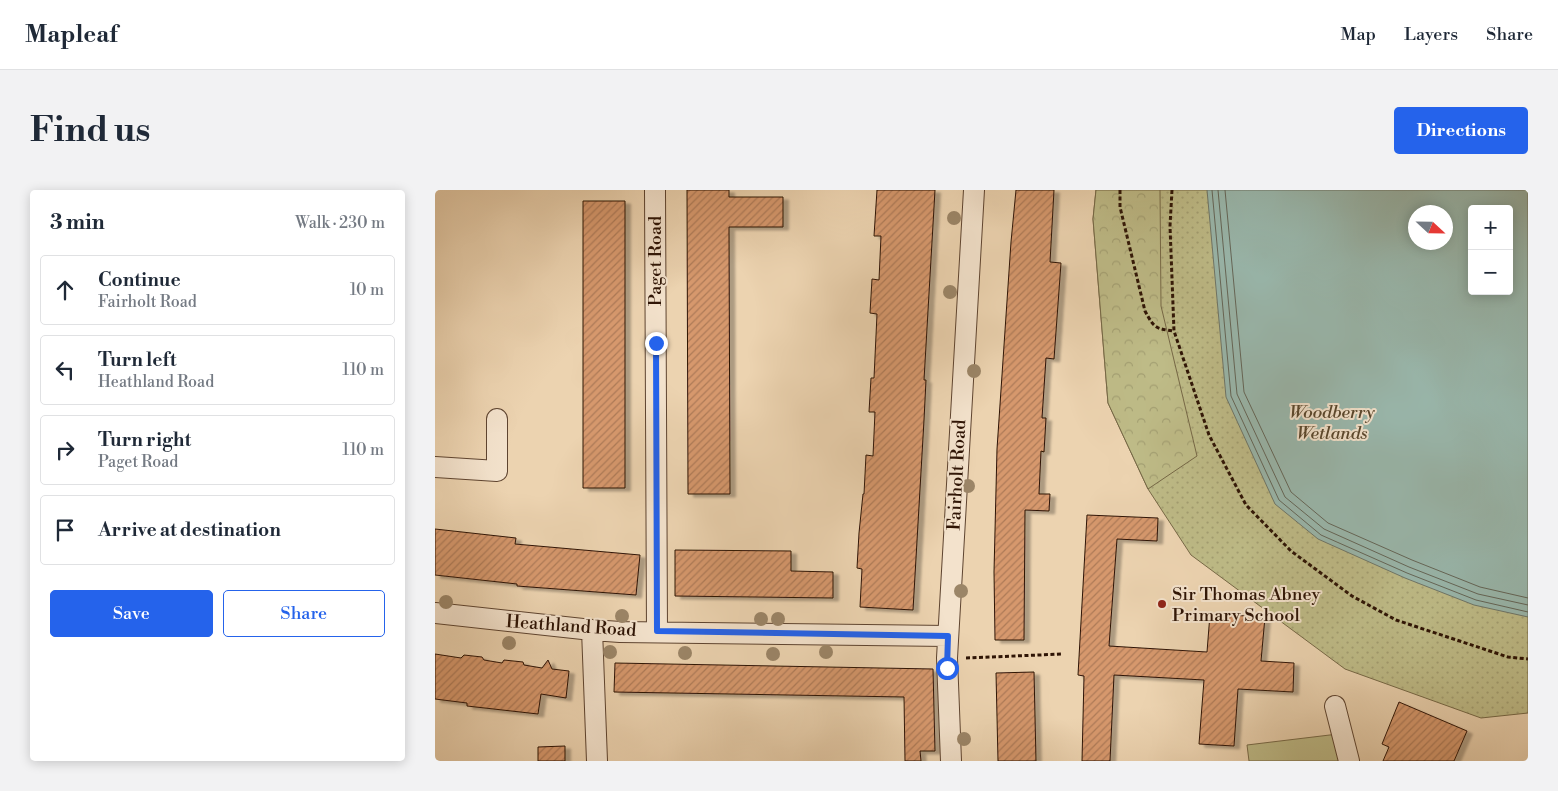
<!DOCTYPE html>
<html lang="en">
<head>
<meta charset="utf-8">
<style>
	:root { --surface:#fff; --page:#f2f2f3; --text:#1f2937; --muted:#747a83; --line:#e0e1e3; --accent:#2563eb }
	body { margin:0; font-family:"Libre Bodoni",serif; background:var(--page); color:var(--text) }
	.controls { position:absolute; right:15px; top:15px; display:grid; overflow:hidden; border-radius:5px; box-shadow:0 2px 12px #0003 }
	.controls button { width:45px; height:45px; display:grid; place-items:center; padding:0; border:0; border-bottom:1px solid var(--line); background:var(--surface); color:var(--text); font:25px sans-serif }
	.compass { position:absolute; left:973px; top:15px; width:45px; height:45px; border-radius:50%; background:var(--surface); box-shadow:0 2px 12px #0003; rotate:112deg }
	.stop { position:absolute; width:15px; height:15px; margin:-11px; border:4px solid #2563eb; border-radius:50%; background:#fff }
	.stop.end { background:#2563eb; border-color:#fff; box-shadow:0 1px 5px #0008 }
	.list { margin:0; padding:0; list-style:none }
	h2 { display:flex; justify-content:space-between; align-items:center; height:65px; margin:0; padding:0 20px; font-size:21px }
	h2 small { font-size:16px; font-weight:400; color:var(--muted) }
	.list li { display:grid; grid-template-columns:32px 1fr auto; gap:15px; align-items:center; box-sizing:border-box; height:70px; margin:0 10px 10px; padding:0 10px; border:1px solid var(--line); border-radius:5px }
	.list b { display:block; font-size:19px; white-space:nowrap }
	.list p { margin:0; font-size:16px; white-space:nowrap; color:var(--muted) }
	.list em { font-size:16px; font-style:normal; color:var(--muted) }
	.actions { display:flex; gap:10px; padding:15px 20px }
	.actions a { flex:1; padding:11px 0; border:1px solid var(--accent); border-radius:5px; text-align:center; font-size:18px; color:var(--accent) }
	.actions .main { background:var(--accent); color:#fff }
	.icon { flex:none; width:28px; height:28px; fill:none; stroke:currentColor; stroke-width:2; stroke-linecap:round; stroke-linejoin:round }
	.map { position:relative; flex:none; width:1093px; height:571px; overflow:hidden; border-radius:5px }
	header { display:flex; align-items:center; gap:30px; box-sizing:border-box; height:70px; padding:0 25px; background:var(--surface); border-bottom:1px solid var(--line) }
	header strong { font-size:24px }
	nav { display:flex; gap:28px; margin-inline-start:auto; font-size:18px }
	.intro { display:flex; align-items:center; justify-content:space-between; box-sizing:border-box; height:120px; padding:0 30px }
	h1 { margin:0; font-size:35px }
	.button { padding:12px 22px; border-radius:5px; background:var(--accent); color:#fff; font-size:18px; font-weight:700 }
	main { display:flex; gap:30px; padding:0 30px }
	aside { flex:1; background:var(--surface); border-radius:5px; box-shadow:0 2px 12px #0003 }
	.map>svg:first-child { display:block }
</style>
</head>
<body>
<header>
<strong>Mapleaf</strong>
<nav><a>Map</a><a>Layers</a><a>Share</a></nav>
</header>
<div class="intro"><h1>Find us</h1><a class="button">Directions</a></div>
<main>
<aside>
<h2>3 min<small>Walk · 230 m</small></h2>
<ul class="list">
<li><svg class="icon" aria-label="ahead" viewBox="0 0 24 24"><path d="M12 20V5M6 11l6-6 6 6"/></svg><div><b>Continue</b><p>Fairholt Road</p></div><em>10 m</em></li>
<li><svg class="icon" aria-label="left" viewBox="0 0 24 24"><path d="M17 20v-9H6M10 6l-5 5 5 5"/></svg><div><b>Turn left</b><p>Heathland Road</p></div><em>110 m</em></li>
<li><svg class="icon" aria-label="right" viewBox="0 0 24 24"><path d="M7 20v-9h11M14 6l5 5-5 5"/></svg><div><b>Turn right</b><p>Paget Road</p></div><em>110 m</em></li>
<li><svg class="icon" aria-label="arrive" viewBox="0 0 24 24"><path d="M6 21V4h12l-3 4 3 4H6"/></svg><div><b>Arrive at destination</b></div></li>
</ul>
<div class="actions"><a class="main">Save</a><a>Share</a></div>
</aside>
<div class="map">
<svg width="1093" height="571" viewBox="0 0 1093 571">
	<defs>
		<pattern id="grass-dots" width="8" height="8" patternUnits="userSpaceOnUse" patternTransform="scale(1.25)"><rect width="8" height="8" fill="#bebb87"/><path d="M2 2h.1M6 6h.1" fill="none" stroke="#a4a073" stroke-width="1.8" stroke-linecap="round"/></pattern>
		<pattern id="forest-crowns" width="20" height="18" patternUnits="userSpaceOnUse" patternTransform="scale(1.25)"><rect width="20" height="18" fill="#bebb87"/><path d="M2 6a3 3 0 1 1 6 0M12 15a3 3 0 1 1 6 0" fill="none" stroke="#a4a073"/></pattern>
		<pattern id="building-hatch" width="6" height="6" patternUnits="userSpaceOnUse" patternTransform="scale(1.25)"><rect width="6" height="6" fill="#d6986d"/><path d="M-1 1l2-2M0 6l6-6M5 7l2-2" fill="none" stroke="#ae7b58"/></pattern>
		<filter id="shadow"><feDropShadow dx="5.5" dy="3" stdDeviation="1" flood-color="#0004"/></filter>
	</defs>
	<rect width="100%" height="100%" fill="#ecd3b0"/>
	<filter id="stains"><feTurbulence type="fractalNoise" baseFrequency=".004" numOctaves="4"/><feColorMatrix values="0 0 0 0 .2 0 0 0 0 .09 0 0 0 0 .02 0 0 0 .5 -.17"/></filter>
	<radialGradient id="worn" r=".72"><stop offset=".6" stop-color="#630" stop-opacity="0"/><stop offset="1" stop-color="#630" stop-opacity=".3"/></radialGradient>
	<path fill="url(#grass-dots)" stroke="#766846" fill-rule="evenodd" d="M 661,0 L 1093,0 L 1093,523 L 1046,528 L 910,479 L 756,365 L 713,299 L 673,213 L 658,29 ZM 1037,19 L 1074,19 L 1074,101 L 1037,101 ZM 981,22 L 1011,22 L 1011,52 L 981,52 Z"/>
	<path fill="url(#forest-crowns)" stroke="#766846" d="M 661,0 L 725,0 L 726,116 L 762,266 L 713,299 L 673,213 L 658,29 Z"/>
	<path fill="#bebb87" stroke="#766846" d="M 903,544 L 907,571 L 814,571 L 812,555 Z"/>
	<path fill="#99b7ac" stroke="#6e7669" fill-rule="evenodd" d="M 772,0 L 1093,0 L 1093,427 L 1039,415 L 970,388 L 883,349 L 840,314 L 791,207 ZM 1037,19 L 1074,19 L 1074,101 L 1037,101 ZM 981,22 L 1011,22 L 1011,52 L 981,52 Z"/>
	<g fill="none" stroke-linecap="round" stroke-linejoin="round">
		<path stroke="#646658" stroke-width="1" d="M 777,0 L 796,206 L 844,310 L 886,345 L 972,383 L 1041,410 L 1093,422
			M 783,0 L 802,204 L 850,307 L 889,339 L 974,377 L 1043,404 L 1093,415
			M 790,0 L 809,202 L 856,302 L 893,333 L 977,370 L 1045,397 L 1093,408"/>
	</g>
	<path fill="url(#building-hatch)" stroke="#2e1405" filter="url(#shadow)" d="M 252,0 L 294,0 L 294,7 L 348,7 L 348,37 L 294,37 L 295,304 L 253,304 Z
		M 442,0 L 500,0 L 489,190 L 491,190 L 489,230 L 478,420 L 425,417 L 427,379 L 422,378 L 424,343 L 428,304 L 429,304 L 431,265 L 438,266 L 440,222 L 434,222 L 436,188 L 439,188 L 442,124 L 435,123 L 437,89 L 444,90 L 446,46 L 439,46 Z
		M 581,0 L 619,0 L 615,72 L 626,73 L 619,169 L 611,168 L 607,228 L 611,228 L 609,262 L 606,261 L 604,304 L 615,304 L 614,321 L 590,320 L 589,450 L 560,450 L 559,382 L 562,259 L 576,52 Z
		M 148,11 L 190,11 L 190,298 L 148,298 Z
		M 652,325 L 723,328 L 722,351 L 682,349 L 674,456 L 772,462 L 775,424 L 830,427 L 826,471 L 859,473 L 858,502 L 803,499 L 799,556 L 764,554 L 769,490 L 679,485 L 675,571 L 647,571 L 649,486 L 643,485 Z
		M 0,339 L 81,348 L 80,354 L 205,365 L 201,405 L 82,396 L 82,394 L 0,385 Z
		M 240,360 L 356,361 L 356,381 L 398,382 L 398,408 L 240,406 Z
		M 0,464 L 26,468 L 29,465 L 47,467 L 49,470 L 67,473 L 69,470 L 88,472 L 89,475 L 107,478 L 113,470 L 117,479 L 134,481 L 131,508 L 106,504 L 103,524 L 32,516 L 32,513 L 0,509 Z
		M 180,473 L 498,479 L 500,561 L 485,561 L 486,571 L 470,571 L 469,507 L 179,502 Z
		M 599,482 L 601,571 L 563,571 L 561,483 Z
		M 964,512 L 1032,541 L 1019,571 L 948,571 L 954,557 L 947,554 Z
		M 130,556 L 130,571 L 103,571 L 103,557 Z"/>
	<g fill="none" stroke-linecap="round" stroke-linejoin="round">
		<defs>
			<path id="minor" d="M 220,0 L 222,441
				M 0,277 L 62,281 L 62,229
				M 0,423 L 157,440 L 185,442 L 513,446
				M 157,440 L 162,571
				M 900,516 L 914,571
				M 516,571 L 512,468 L 539,0"/>
		</defs>
		<use href="#minor" stroke="#5e4430" stroke-width="22"/>
		<path stroke="#2e1405" stroke-width="3" stroke-dasharray="4 2.5" stroke-linecap="butt" d="M 685,0 L 685,17 L 710,121 C 719,138 721,139 739,141
			M 737,0 L 735,36 L 739,141 L 774,245 L 811,315 L 856,361 L 917,406 L 961,430 L 1073,467 L 1093,469
			M 531,468 L 628,464"/>
		<use href="#minor" stroke="#f3e2cc" stroke-width="20"/>
	</g>
	<g fill="#9b8567">
		<circle cx="519" cy="28" r="7"/>
		<circle cx="515" cy="102" r="7"/>
		<circle cx="539" cy="181" r="7"/>
		<circle cx="533" cy="296" r="7"/>
		<circle cx="526" cy="401" r="7"/>
		<circle cx="11" cy="412" r="7"/>
		<circle cx="187" cy="426" r="7"/>
		<circle cx="326" cy="429" r="7"/>
		<circle cx="343" cy="429" r="7"/>
		<circle cx="74" cy="453" r="7"/>
		<circle cx="175" cy="462" r="7"/>
		<circle cx="391" cy="462" r="7"/>
		<circle cx="250" cy="463" r="7"/>
		<circle cx="338" cy="464" r="7"/>
		<circle cx="529" cy="549" r="7"/>
	</g>
	<g fill="none" stroke-linecap="round" stroke-linejoin="round">
		<path stroke="#2563eb" stroke-width="6" d="M 221,153 L 222,441 L 513,446 L 512,478"/>
	</g>
	<circle fill="#8f2418" stroke="#f3e2cc" stroke-width="2" cx="727" cy="414" r="5"/>
	<g text-anchor="middle" dominant-baseline="central" stroke-width="4" stroke-linejoin="round" paint-order="stroke">
		<g font-size="18" fill="#2e1405" stroke="#f3e2cc">
			<text transform="translate(220 71) rotate(-90)">Paget Road</text>
			<text transform="translate(522 285) rotate(-87)">Fairholt Road</text>
			<text transform="translate(136 436) rotate(4)">Heathland Road</text>
		</g>
		<g font-size="18" font-style="italic" fill="#59462c" stroke="#f3e2cc">
			<text x="897" y="222">Woodberry<tspan x="897" dy="21">Wetlands</tspan></text>
		</g>
		<g font-size="18" fill="#2e1405" stroke="#f3e2cc" text-anchor="start">
			<text x="737" y="404">Sir Thomas Abney<tspan x="737" dy="21">Primary School</tspan></text>
		</g>
	</g>
	<rect width="100%" height="100%" filter="url(#stains)"/>
	<rect width="100%" height="100%" fill="url(#worn)"/>
</svg>
<div class="controls">
<button>+</button>
<button>−</button>
</div>
<svg class="compass" viewBox="-18 -18 36 36"><path d="M0-13l5 13h-10z" fill="#e53935"/><path d="M0 13l5-13h-10z" fill="#747a83"/></svg>
<div class="stop" style="left:512px;top:478px"></div>
<div class="stop end" style="left:221px;top:153px"></div>
</div>
</main>
</body>
</html>
